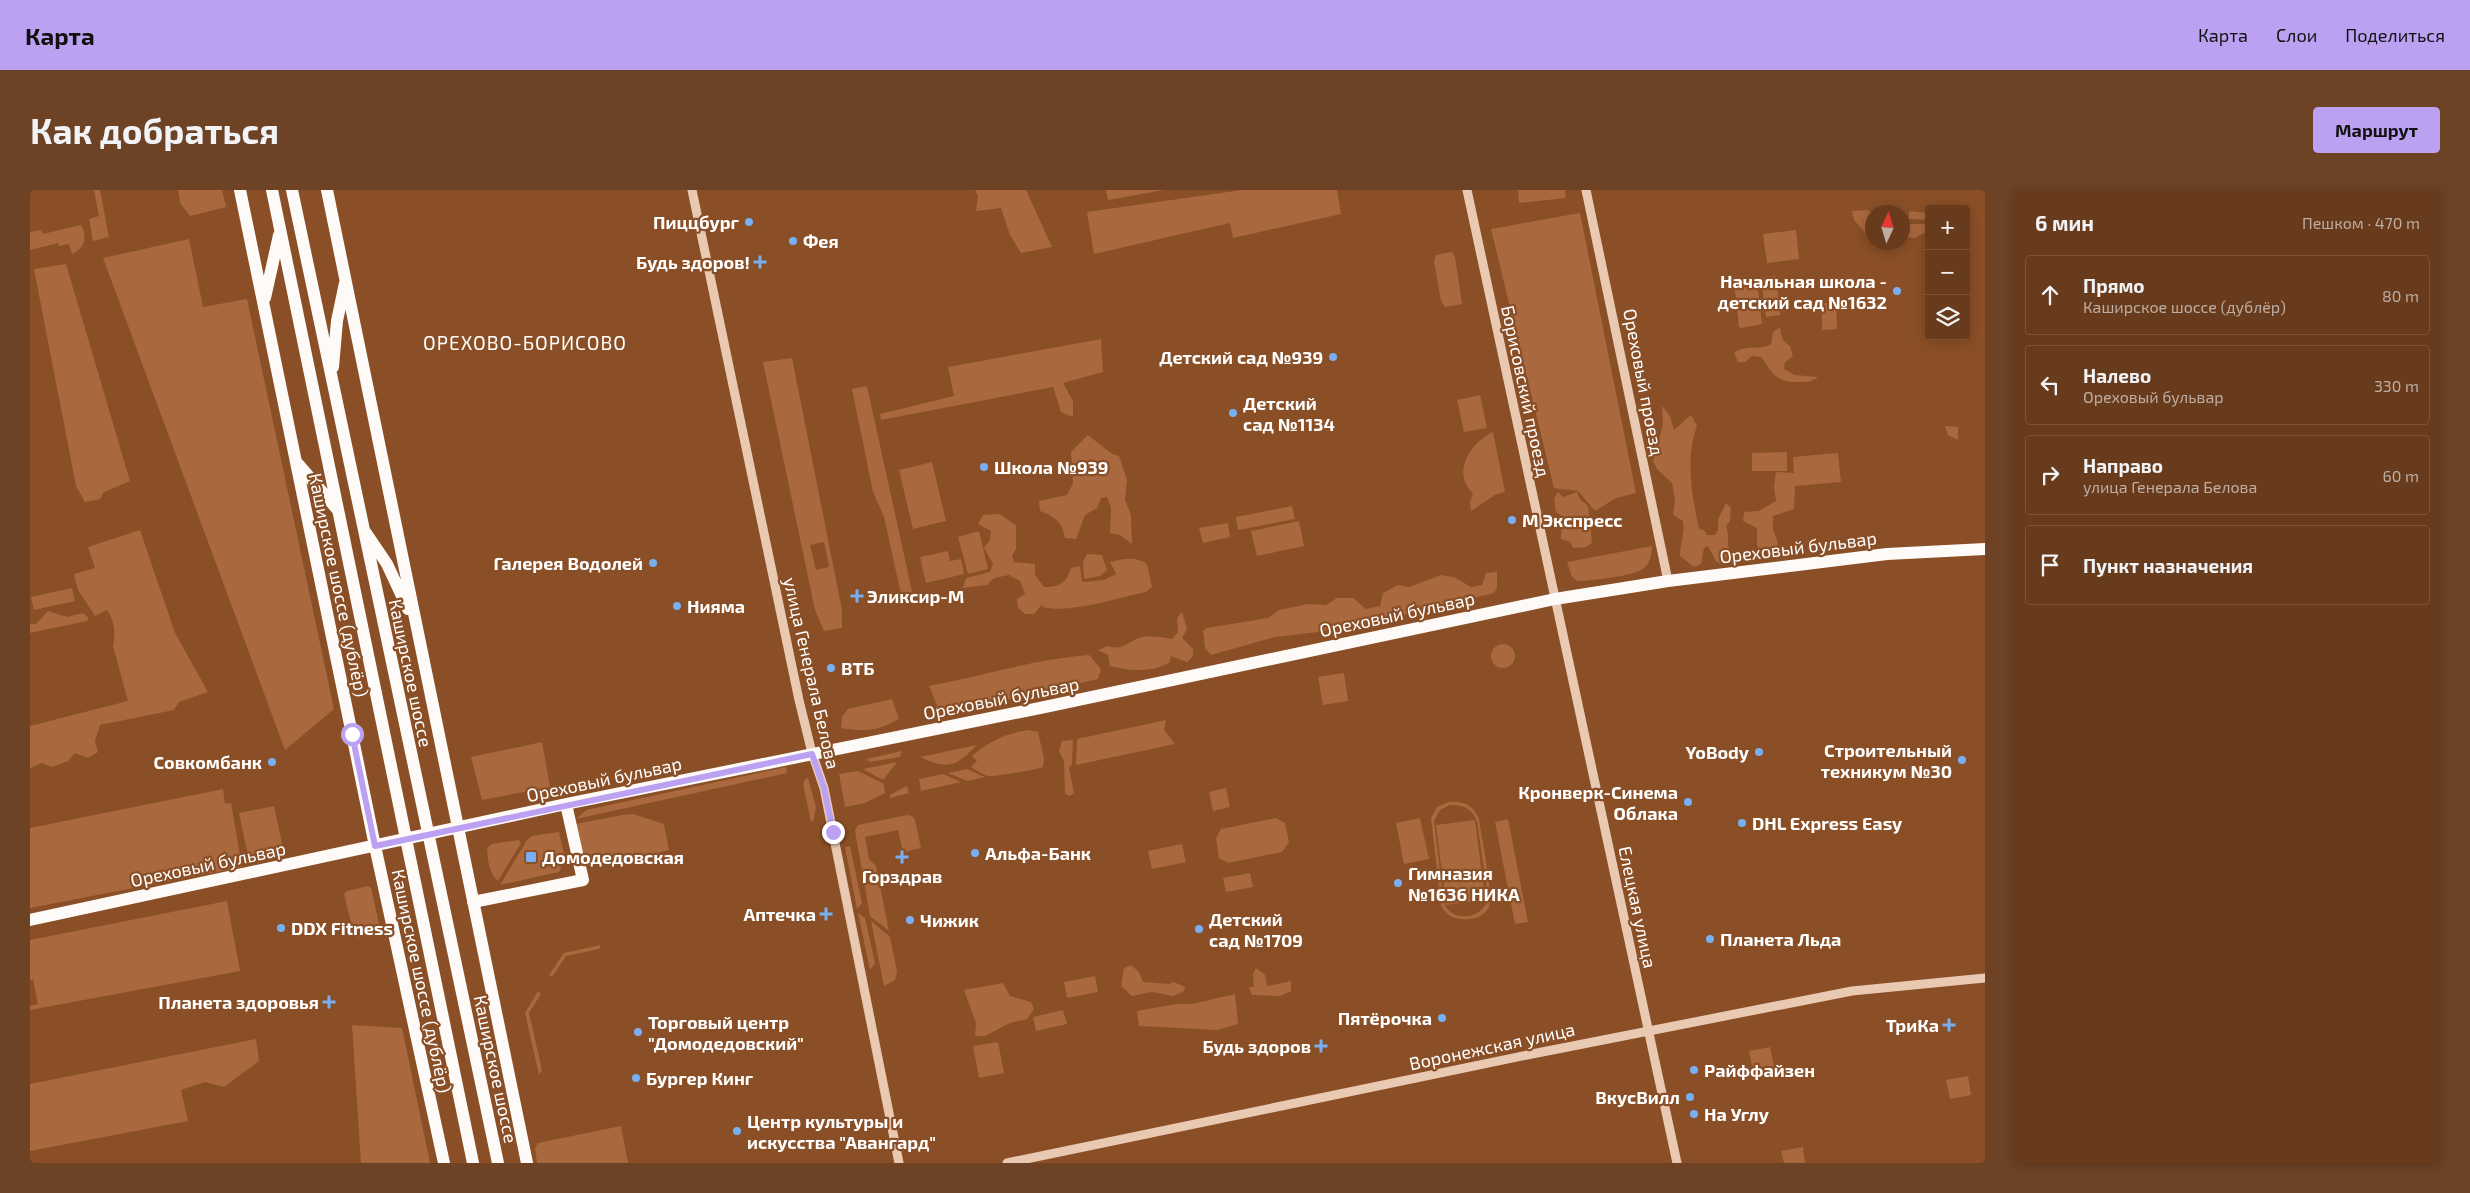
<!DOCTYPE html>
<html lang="ru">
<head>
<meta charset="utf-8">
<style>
	:root { --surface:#683b1c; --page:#6d4225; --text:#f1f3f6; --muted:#bdada3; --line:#7b553b; --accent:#bca0f2 }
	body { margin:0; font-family:"Exo 2",sans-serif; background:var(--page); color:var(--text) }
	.controls { position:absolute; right:15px; top:15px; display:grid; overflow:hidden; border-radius:5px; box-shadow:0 2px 12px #0003 }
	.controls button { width:45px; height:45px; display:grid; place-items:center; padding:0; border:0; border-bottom:1px solid var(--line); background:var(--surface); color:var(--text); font:25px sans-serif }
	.compass { position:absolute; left:1835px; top:15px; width:45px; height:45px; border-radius:50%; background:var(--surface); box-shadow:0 2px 12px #0003; rotate:4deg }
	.stop { position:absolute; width:15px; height:15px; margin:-11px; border:4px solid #bca0f2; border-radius:50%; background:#fff }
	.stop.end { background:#bca0f2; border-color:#fff; box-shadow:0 1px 5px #0008 }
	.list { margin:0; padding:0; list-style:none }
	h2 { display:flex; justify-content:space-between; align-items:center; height:65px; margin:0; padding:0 20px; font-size:21px }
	h2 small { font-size:16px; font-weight:400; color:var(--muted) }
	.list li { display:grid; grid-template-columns:32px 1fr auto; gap:15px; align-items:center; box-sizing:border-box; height:80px; margin:0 10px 10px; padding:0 10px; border:1px solid var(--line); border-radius:5px }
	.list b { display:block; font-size:19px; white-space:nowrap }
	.list p { margin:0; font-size:16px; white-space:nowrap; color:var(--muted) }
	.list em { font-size:16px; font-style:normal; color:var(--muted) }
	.icon { flex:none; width:28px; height:28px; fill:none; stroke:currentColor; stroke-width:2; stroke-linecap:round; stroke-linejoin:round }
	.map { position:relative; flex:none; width:1955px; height:973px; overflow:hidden; border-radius:5px }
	header { display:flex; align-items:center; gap:30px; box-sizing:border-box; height:70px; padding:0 25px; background:var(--accent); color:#111 }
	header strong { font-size:24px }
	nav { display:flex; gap:28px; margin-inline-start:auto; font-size:18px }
	.intro { display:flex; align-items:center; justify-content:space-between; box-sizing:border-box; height:120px; padding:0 30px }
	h1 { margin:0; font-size:35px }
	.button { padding:12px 22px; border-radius:5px; background:var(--accent); color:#111; font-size:18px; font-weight:700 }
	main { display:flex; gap:30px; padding:0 30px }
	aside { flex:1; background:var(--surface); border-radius:5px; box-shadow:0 2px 12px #0003 }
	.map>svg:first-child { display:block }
</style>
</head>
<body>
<header>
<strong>Карта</strong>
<nav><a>Карта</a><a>Слои</a><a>Поделиться</a></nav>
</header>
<div class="intro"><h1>Как добраться</h1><a class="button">Маршрут</a></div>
<main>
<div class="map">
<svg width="1955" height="973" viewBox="0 0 1955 973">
	<rect width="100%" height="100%" fill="#8a4f26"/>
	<path fill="#a9683d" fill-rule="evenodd" d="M 64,0 L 70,0 L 79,47 L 63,51 L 59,29 L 69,26 Z
		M 148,0 L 192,0 L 196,17 L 160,26 L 150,13 Z
		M 945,0 L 996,0 L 1022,57 L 991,63 L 980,45 L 971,18 L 946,21 L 948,6 Z
		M 1076,0 L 1134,0 L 1078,10 Z
		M 1212,0 L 1307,0 L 1311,24 L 1203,48 L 1200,33 L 1064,64 L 1057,22 Z
		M 1488,0 L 1535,0 L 1536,8 L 1489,13 Z
		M 1838,20 L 1842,23 L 1841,50 L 1824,30 L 1822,21 Z
		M 1879,21 L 1899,23 L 1899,30 L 1879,29 Z
		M 1550,23 L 1606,303 L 1586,308 L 1565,321 L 1548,301 L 1524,298 L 1461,39 Z
		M 1872,34 L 1899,34 L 1899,40 L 1885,48 L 1873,47 Z
		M 51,35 C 58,47 55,58 42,64 L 39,54 L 29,56 L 28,53 L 0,60 L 0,42 L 11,40 L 13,44 Z
		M 1766,40 L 1769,69 L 1737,73 L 1733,44 Z
		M 159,49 L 173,117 L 217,109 L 304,519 L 255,560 L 73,68 Z
		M 1422,62 L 1425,67 L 1432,114 L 1415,117 L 1411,111 L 1404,71 L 1406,65 Z
		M 36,74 L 100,291 L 74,302 L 70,309 L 55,312 L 46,296 L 4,79 Z
		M 1746,86 L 1750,125 L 1736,127 L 1731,88 Z
		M 1724,89 L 1727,90 L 1732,134 L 1712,138 L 1709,137 L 1704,92 Z
		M 1792,113 L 1806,113 L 1807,139 L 1792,140 Z
		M 1750,137 C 1751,146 1752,151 1760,156 L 1763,166 L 1755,172 L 1754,179 L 1765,185 L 1788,187 C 1781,192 1778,192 1769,192 C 1746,192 1745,186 1731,167 L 1722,166 L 1715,172 L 1708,172 L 1704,163 C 1715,154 1729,161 1741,154 L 1743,142 Z
		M 1071,149 L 1073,182 L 1033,193 L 1043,211 L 1043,227 L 1031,222 L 1023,197 L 851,230 L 850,224 L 924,206 L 918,177 Z
		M 762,168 L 812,420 L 812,438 L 794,441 L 785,420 L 733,172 ZM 794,352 L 799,377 L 786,380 L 780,355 Z
		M 837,196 L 883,406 L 872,409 L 854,327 L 843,302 L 822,199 Z
		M 1450,205 L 1457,238 L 1434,242 L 1427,210 Z
		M 1632,216 L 1640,226 L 1644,240 L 1661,225 L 1667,236 C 1655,269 1662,305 1669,339 L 1674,340 L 1677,345 L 1685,345 L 1688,340 L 1688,329 L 1696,313 L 1701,318 L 1700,331 L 1696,336 C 1700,345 1696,352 1700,362 L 1692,375 L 1686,371 L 1678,356 L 1674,358 L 1671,374 L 1664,377 L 1650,366 C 1650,354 1655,344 1653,331 L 1643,325 L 1645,310 L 1642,293 L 1627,279 L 1623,271 L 1633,235 Z
		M 1915,236 L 1928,237 L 1928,250 L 1918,245 Z
		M 1463,242 L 1475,302 L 1465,305 L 1441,321 L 1440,312 L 1443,303 C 1421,283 1440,253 1463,242 Z
		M 1058,245 L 1082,264 L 1089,266 L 1097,290 L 1095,310 L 1101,325 L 1102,354 L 1090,345 L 1080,343 L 1081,318 L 1077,307 L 1071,308 L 1067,318 L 1055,325 L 1046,349 L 1035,348 C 1033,332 1024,326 1010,321 L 1009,311 L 1037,305 L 1043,293 L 1041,262 Z
		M 1757,262 L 1757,281 L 1722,281 L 1722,263 Z
		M 1808,263 L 1811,292 L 1765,296 L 1764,319 L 1743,326 C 1744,330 1742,335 1743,339 C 1746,350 1751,352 1744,363 L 1732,363 L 1727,355 L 1727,338 L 1713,331 L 1714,322 L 1729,321 L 1746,311 L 1744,297 L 1746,282 L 1764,283 L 1763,267 Z
		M 902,272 L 916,331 L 883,339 L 869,280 Z
		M 1528,302 L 1533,307 L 1547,302 L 1550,309 L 1558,316 L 1562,353 L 1556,357 L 1543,358 L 1540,352 L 1531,349 L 1532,326 L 1526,322 L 1524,309 Z
		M 1262,316 L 1265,329 L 1208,340 L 1206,327 Z
		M 969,324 L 986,335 L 986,359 L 982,366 L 984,372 L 1005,374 L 1005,385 L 1014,397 C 1029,397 1036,394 1041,378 L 1050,376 L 1052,392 L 1074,390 L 1086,384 L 1080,372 C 1093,369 1106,366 1117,374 L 1122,397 L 1116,402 C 1086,408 1041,424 1012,417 L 1013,413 L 1004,424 L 995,424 L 988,418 L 987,409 L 995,404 L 990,391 L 979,385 L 964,388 L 957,395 L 933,398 L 936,388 L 960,382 L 963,374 L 954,358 L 960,350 L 961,341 L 948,334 L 953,325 Z
		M 1269,331 L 1274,356 L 1227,366 L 1221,341 Z
		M 1198,333 L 1200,347 L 1173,353 L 1169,338 Z
		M 110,340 L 145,443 L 178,502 L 149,512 L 144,520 L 70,535 L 65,551 L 68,562 L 58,568 L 45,563 L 38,571 L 22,577 L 12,573 L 0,578 L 0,536 L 98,511 L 83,456 C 86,445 84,429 77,420 L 65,426 L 48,400 L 44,384 L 65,378 L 58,357 Z
		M 949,341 L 958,379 L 938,384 L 928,347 Z
		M 1622,356 C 1622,364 1620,373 1614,378 C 1606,386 1560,391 1547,391 L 1542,387 L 1537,372 Z
		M 918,361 L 920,371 L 931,369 L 934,384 L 896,393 L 890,367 Z
		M 1057,364 L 1072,365 L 1077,380 L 1070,386 L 1054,389 L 1053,372 Z
		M 1467,382 L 1467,398 L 1464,403 L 1380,424 L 1328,432 L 1305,440 L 1245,447 L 1181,465 L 1175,458 L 1173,441 L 1177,438 L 1238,428 L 1249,420 L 1278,414 L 1296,415 L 1307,408 L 1323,408 L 1336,419 L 1350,416 L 1353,403 L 1368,395 L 1379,397 L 1411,385 L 1424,387 L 1441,397 L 1452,395 L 1456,383 Z
		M 42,398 L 45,411 L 4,420 L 1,407 Z
		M 18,421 L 37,427 L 53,423 L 59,428 L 57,431 L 0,443 L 0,434 L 6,434 Z
		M 1152,422 L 1157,439 L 1152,448 L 1163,459 L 1163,466 L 1157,472 L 1141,466 L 1140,472 C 1123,483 1099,481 1080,476 L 1078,465 L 1068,460 L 1078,456 C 1092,461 1097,452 1109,448 C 1118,445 1132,447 1142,449 L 1148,442 L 1147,428 Z
		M1461 466a12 12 0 1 1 24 0a12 12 0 1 1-24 0Z
		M 1059,465 L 1071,479 L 1068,489 L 964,513 L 945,512 L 916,523 L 904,523 L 907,515 L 899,496 C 952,486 1005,469 1059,465 Z
		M 1314,483 L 1318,511 L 1293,515 L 1288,487 Z
		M 862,509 L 869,529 C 848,541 835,542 811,538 L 812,527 L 818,519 Z
		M 1136,530 L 1134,540 L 1145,554 L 1046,575 L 1047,549 Z
		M 998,540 L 1008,542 L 1014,568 L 1013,577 C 1009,579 963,587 959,586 C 953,585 946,580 941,577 L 947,571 L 942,566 C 957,552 977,543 998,540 Z
		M 1043,550 L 1042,574 L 1039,578 L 1044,603 L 1040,606 L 1035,604 L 1034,571 L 1029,561 L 1032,551 Z
		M 512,552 L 520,597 L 452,610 L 441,567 Z
		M 947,555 C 925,577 919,580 890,567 Z
		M 872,561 L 870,567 L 840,572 L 836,569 Z
		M 867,572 L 854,589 L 851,589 L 833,579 Z
		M 756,577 L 757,583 L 546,629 L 556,620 Z
		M 937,579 L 955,587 L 937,591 L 918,583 Z
		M 828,581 L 854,594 L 855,603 L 835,613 L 815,617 L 809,584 Z
		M 913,584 L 931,592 L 891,601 L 889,589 Z
		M 778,588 L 786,617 L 784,629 L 781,632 L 773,594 L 775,589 Z
		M 877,596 L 879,603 L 860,608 L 860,605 Z
		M 1196,598 L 1200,617 L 1183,621 L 1179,602 Z
		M 193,599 L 195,614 L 201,613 L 212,677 L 0,718 L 0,638 Z
		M 1419,612 C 1434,611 1443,615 1449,629 C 1451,645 1464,706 1459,717 C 1454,727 1442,730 1432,729 C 1423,729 1415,724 1411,715 L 1401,628 L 1407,617 ZM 1420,615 C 1434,615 1441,618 1447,631 L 1458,708 C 1454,729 1422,734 1414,713 L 1404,631 L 1410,620 Z
		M 244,616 L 253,658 L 218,666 L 209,623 Z
		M 603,624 L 634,634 L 639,660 L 571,676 L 559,675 L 555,673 L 546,634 L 592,625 Z
		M 877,625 L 882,626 L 885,630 L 891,658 L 873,662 L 868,640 L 835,647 L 839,669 L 846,676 L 859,741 L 840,726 L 825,641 L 828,635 Z
		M 1246,628 L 1255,633 L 1259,652 L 1252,662 L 1198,673 L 1189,668 L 1186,648 L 1191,639 Z
		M 1390,628 L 1399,669 L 1374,674 L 1366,633 Z
		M 1478,629 L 1498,732 L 1485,734 L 1465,632 Z
		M 1445,630 L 1455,709 L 1416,715 L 1406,635 Z
		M 529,642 L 535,668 L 529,682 L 470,695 L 497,650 L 502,646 Z
		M 489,650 L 491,653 L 468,691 C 458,682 458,670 457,658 L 462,654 Z
		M 1152,654 L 1156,672 L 1122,679 L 1118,661 Z
		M 820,656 L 832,713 L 827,719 L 815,657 Z
		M 1220,683 L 1223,697 L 1196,702 L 1193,688 Z
		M 338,696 L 341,698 L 350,738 L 348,743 L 327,748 L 324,745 L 314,704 L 317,701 Z
		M 197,711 L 210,781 L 0,820 L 0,816 L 8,814 L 3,789 L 0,790 L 0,750 Z
		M 828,723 L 835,728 L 845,773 L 840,780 Z
		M 841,731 L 860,747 L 867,781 L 865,790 L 854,796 Z
		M 571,755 L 569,759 L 536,766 L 522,787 L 519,785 L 534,763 Z
		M 1101,775 L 1109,782 L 1113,792 L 1139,794 L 1144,792 L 1155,797 L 1154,801 L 1143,806 L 1122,802 L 1102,806 L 1091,796 L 1094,778 Z
		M 1226,778 L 1235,785 L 1237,796 L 1261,791 L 1261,801 L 1250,806 L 1222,805 L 1219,797 L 1224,797 L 1223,784 Z
		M 1065,786 L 1068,802 L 1037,808 L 1034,792 Z
		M 973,793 L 980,806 L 1001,812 L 1004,819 L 997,829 L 980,833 L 955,846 L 945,846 L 946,833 L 934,800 Z
		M 508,801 L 511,804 L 499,823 L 512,880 L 509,885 L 495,823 Z
		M 1205,804 L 1208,834 L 1187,840 L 1109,836 L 1107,821 L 1146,814 L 1162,814 Z
		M 1033,820 L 1037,834 L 1006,841 L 1003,827 Z
		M 322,835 L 372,838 L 400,973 L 331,973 Z
		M 226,849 L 229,871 L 194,897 L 175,892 L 151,900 L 158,931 L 0,961 L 0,894 Z
		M 968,852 L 974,883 L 949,888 L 943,856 Z
		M 1740,857 L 1744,876 L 1723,880 L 1719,861 Z
		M 1938,886 L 1941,905 L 1920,909 L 1916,890 Z
		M 591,936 L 598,973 L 507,973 L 505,958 L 508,953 Z
		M 1773,957 L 1775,973 L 1754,973 L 1751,961 Z"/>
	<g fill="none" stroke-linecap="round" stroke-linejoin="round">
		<path stroke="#eac9b3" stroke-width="9" d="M 662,0 L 769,510 L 782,563 L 794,598 L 869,973
			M 1437,0 L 1647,973
			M 1556,0 L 1638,391
			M 977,973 L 1502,864 L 1822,801 L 1955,788"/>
		<path stroke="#fefaf7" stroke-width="12" d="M 210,0 L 345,656 L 414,973
			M 242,0 L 443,973
			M 262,0 L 468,973
			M 297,0 L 497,973
			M 235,108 L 249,45
			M 303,177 L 307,131 L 315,93
			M 268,274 L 307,319
			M 336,343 L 357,374 L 378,419
			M 443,712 L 553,690 L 536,614
			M 0,730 L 536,614 L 1010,518 L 1525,409 L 1638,391 L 1857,364 L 1955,359"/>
	</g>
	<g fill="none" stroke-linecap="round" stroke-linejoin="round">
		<path stroke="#bca0f2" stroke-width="6" d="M 322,544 L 345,656 L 782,564 L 794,598 L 803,642"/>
	</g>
	<g fill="#78aff3" stroke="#8a4f26" stroke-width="2">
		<circle cx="719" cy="32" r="5"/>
		<circle cx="763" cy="51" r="5"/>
		<path d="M727.5 64.5h5v5h5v5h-5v5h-5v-5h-5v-5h5z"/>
		<circle cx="1867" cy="101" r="5"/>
		<circle cx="1303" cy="167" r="5"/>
		<circle cx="1203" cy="223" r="5"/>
		<circle cx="954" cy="277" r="5"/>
		<circle cx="1482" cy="330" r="5"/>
		<circle cx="623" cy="373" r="5"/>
		<path d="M824.5 398.5h5v5h5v5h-5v5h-5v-5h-5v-5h5z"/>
		<circle cx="647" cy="416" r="5"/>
		<circle cx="801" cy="478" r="5"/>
		<circle cx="1729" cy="562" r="5"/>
		<circle cx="1932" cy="570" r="5"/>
		<circle cx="242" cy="572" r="5"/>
		<circle cx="1658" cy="612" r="5"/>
		<circle cx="1712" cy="633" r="5"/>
		<circle cx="945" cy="663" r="5"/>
		<rect x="495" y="661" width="12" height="12" rx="2.5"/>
		<path d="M869.5 659.5h5v5h5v5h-5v5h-5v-5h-5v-5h5z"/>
		<circle cx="1368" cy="693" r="5"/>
		<path d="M793.5 716.5h5v5h5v5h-5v5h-5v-5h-5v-5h5z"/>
		<circle cx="880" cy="730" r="5"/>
		<circle cx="251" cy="738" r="5"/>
		<circle cx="1169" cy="739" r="5"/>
		<circle cx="1680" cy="749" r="5"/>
		<path d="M296.5 804.5h5v5h5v5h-5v5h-5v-5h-5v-5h5z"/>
		<circle cx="1412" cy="828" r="5"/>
		<path d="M1916.5 827.5h5v5h5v5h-5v5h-5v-5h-5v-5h5z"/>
		<circle cx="608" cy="842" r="5"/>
		<path d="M1288.5 848.5h5v5h5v5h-5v5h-5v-5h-5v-5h5z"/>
		<circle cx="1664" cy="880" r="5"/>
		<circle cx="606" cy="888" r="5"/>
		<circle cx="1660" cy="907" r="5"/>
		<circle cx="1664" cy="924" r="5"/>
		<circle cx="707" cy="941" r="5"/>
	</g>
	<g text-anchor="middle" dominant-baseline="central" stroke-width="4.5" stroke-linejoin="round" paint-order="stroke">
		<g font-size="18" font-weight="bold" fill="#fff" stroke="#8a4f26" text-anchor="start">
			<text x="709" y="32" text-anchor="end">Пиццбург</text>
			<text x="773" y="51">Фея</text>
			<text x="720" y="72" text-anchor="end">Будь здоров!</text>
			<text x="1857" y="91" text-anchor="end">Начальная школа -<tspan x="1857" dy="21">детский сад №1632</tspan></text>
			<text x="1293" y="167" text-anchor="end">Детский сад №939</text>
			<text x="1213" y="213">Детский<tspan x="1213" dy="21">сад №1134</tspan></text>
			<text x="964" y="277">Школа №939</text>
			<text x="1492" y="330">М Экспресс</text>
			<text x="613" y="373" text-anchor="end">Галерея Водолей</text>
			<text x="837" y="406">Эликсир-М</text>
			<text x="657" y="416">Нияма</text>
			<text x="811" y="478">ВТБ</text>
			<text x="1922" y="560" text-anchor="end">Строительный<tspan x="1922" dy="21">техникум №30</tspan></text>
			<text x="1719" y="562" text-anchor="end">YoBody</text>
			<text x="232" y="572" text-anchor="end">Совкомбанк</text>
			<text x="1648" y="602" text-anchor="end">Кронверк-Синема<tspan x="1648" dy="21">Облака</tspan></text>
			<text x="1722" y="633">DHL Express Easy</text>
			<text x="955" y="663">Альфа-Банк</text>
			<text x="512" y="667">Домодедовская</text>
			<text x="1378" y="683">Гимназия<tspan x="1378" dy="21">№1636 НИКА</tspan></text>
			<text x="872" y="686" text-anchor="middle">Горздрав</text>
			<text x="786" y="724" text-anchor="end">Аптечка</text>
			<text x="1179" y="729">Детский<tspan x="1179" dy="21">сад №1709</tspan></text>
			<text x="890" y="730">Чижик</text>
			<text x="261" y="738">DDX Fitness</text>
			<text x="1690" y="749">Планета Льда</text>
			<text x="289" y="812" text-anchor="end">Планета здоровья</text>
			<text x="1402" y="828" text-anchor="end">Пятёрочка</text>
			<text x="618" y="832">Торговый центр<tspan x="618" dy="21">"Домодедовский"</tspan></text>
			<text x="1909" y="835" text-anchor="end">ТриКа</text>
			<text x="1281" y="856" text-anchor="end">Будь здоров</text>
			<text x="1674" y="880">Райффайзен</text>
			<text x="616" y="888">Бургер Кинг</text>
			<text x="1650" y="907" text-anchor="end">ВкусВилл</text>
			<text x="1674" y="924">На Углу</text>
			<text x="717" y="931">Центр культуры и<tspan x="717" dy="21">искусства "Авангард"</tspan></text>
		</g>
		<g font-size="18" fill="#fff" stroke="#8a4f26">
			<text transform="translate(1614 192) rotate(79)">Ореховый проезд</text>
			<text transform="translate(1496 201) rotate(78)">Борисовский проезд</text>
			<text transform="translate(1768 357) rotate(-7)">Ореховый бульвар</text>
			<text transform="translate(309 395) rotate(78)">Каширское шоссе (дублёр)</text>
			<text transform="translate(1367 424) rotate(-12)">Ореховый бульвар</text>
			<text transform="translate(381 483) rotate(78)">Каширское шоссе</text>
			<text transform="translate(782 483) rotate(77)">улица Генерала Белова</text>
			<text transform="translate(971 508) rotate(-11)">Ореховый бульвар</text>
			<text transform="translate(574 589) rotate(-12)">Ореховый бульвар</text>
			<text transform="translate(178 674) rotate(-12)">Ореховый бульвар</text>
			<text transform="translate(1608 717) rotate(78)">Елецкая улица</text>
			<text transform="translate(392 791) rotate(78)">Каширское шоссе (дублёр)</text>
			<text transform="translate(1462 856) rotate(-12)">Воронежская улица</text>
			<text transform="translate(466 879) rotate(78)">Каширское шоссе</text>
		</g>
		<g font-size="19" letter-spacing="1" fill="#fff" stroke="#8a4f26">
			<text x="495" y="152">ОРЕХОВО-БОРИСОВО</text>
		</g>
	</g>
</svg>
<div class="controls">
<button>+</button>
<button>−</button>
<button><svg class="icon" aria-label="layers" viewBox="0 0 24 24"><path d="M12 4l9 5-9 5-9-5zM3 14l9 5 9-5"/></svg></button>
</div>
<svg class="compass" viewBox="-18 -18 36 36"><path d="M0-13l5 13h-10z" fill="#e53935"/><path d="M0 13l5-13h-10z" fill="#bdada3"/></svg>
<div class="stop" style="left:322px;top:544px"></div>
<div class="stop end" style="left:803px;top:642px"></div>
</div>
<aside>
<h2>6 мин<small>Пешком · 470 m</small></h2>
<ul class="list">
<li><svg class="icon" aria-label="ahead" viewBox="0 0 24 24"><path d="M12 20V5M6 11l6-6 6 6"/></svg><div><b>Прямо</b><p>Каширское шоссе (дублёр)</p></div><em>80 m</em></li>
<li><svg class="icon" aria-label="left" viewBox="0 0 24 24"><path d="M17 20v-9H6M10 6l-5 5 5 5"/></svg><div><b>Налево</b><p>Ореховый бульвар</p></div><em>330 m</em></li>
<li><svg class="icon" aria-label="right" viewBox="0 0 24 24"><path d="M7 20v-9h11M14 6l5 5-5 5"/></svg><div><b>Направо</b><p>улица Генерала Белова</p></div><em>60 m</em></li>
<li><svg class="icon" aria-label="arrive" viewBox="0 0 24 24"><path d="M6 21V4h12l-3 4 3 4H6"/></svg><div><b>Пункт назначения</b></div></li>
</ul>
</aside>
</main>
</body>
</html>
